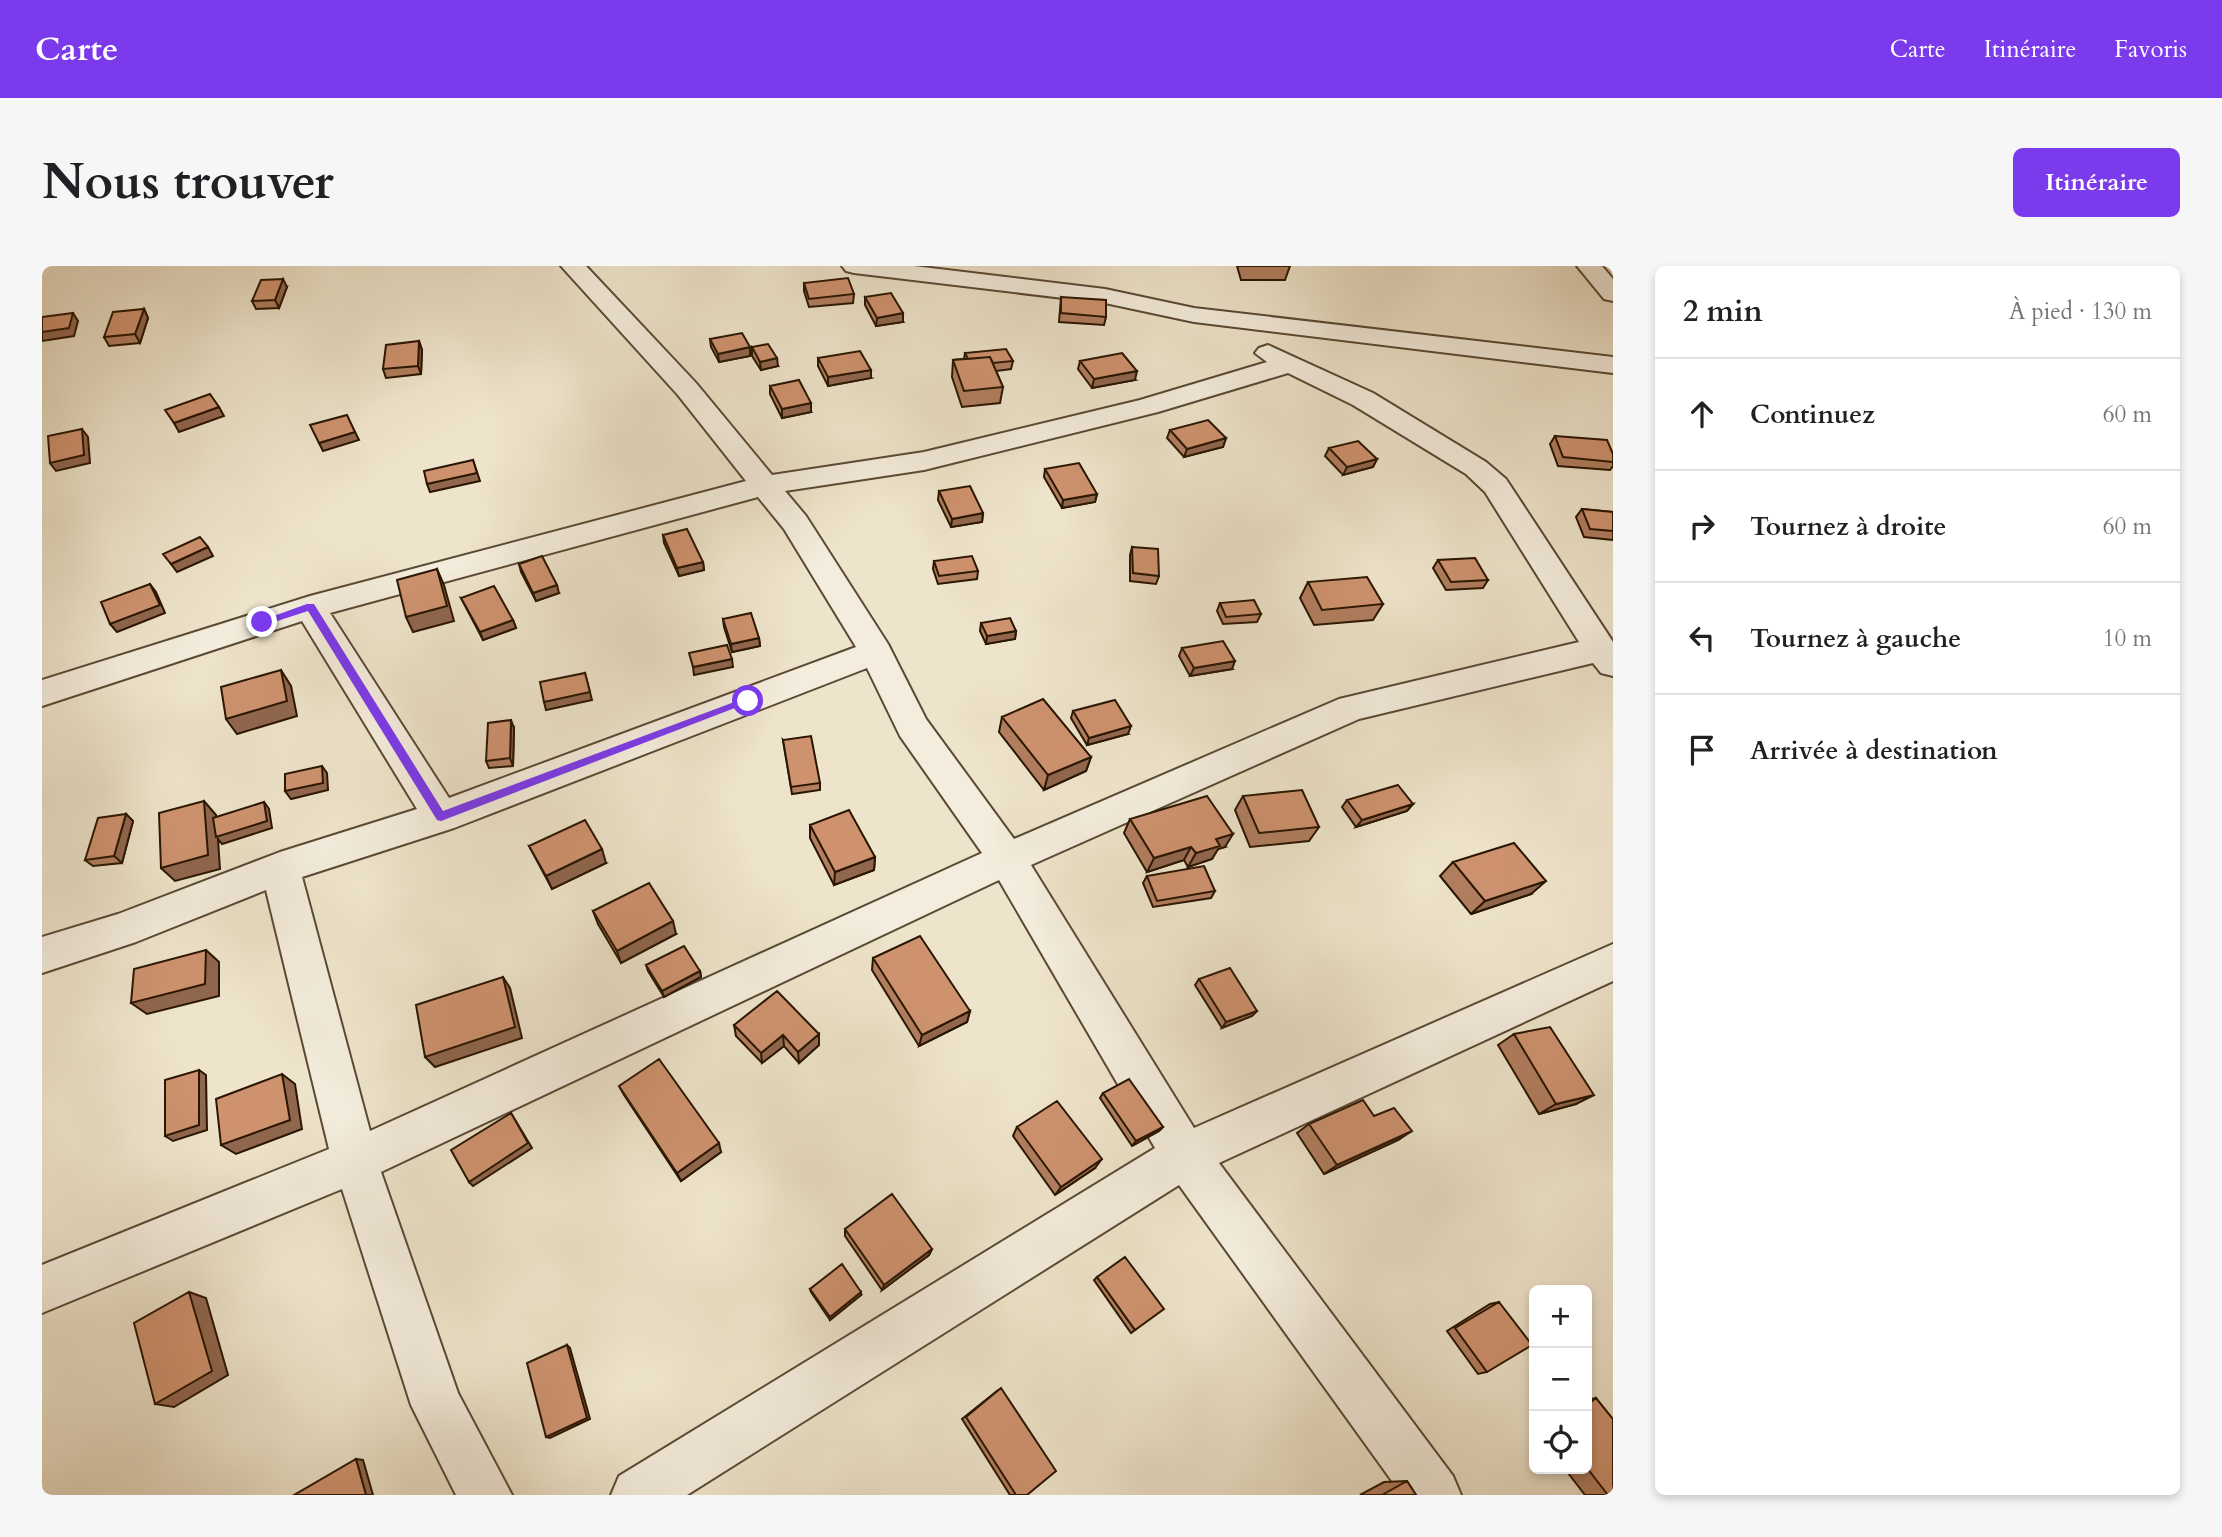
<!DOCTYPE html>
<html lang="fr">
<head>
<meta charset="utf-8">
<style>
	:root { --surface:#fff; --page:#f6f6f6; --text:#202124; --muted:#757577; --line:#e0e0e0; --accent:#7c3aed }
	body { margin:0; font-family:Cardo,serif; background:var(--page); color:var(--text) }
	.controls { position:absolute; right:21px; bottom:21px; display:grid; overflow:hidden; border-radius:10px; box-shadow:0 4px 10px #0003 }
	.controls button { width:63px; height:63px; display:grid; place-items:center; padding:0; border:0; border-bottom:2px solid var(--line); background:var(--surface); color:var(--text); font:35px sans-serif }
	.stop { position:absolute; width:21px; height:21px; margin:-16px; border:5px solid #7c3aed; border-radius:50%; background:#fff }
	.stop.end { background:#7c3aed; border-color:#fff; box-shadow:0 2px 7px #0008 }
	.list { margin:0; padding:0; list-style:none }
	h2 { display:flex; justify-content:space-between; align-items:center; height:91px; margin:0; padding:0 28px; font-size:30px }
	h2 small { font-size:23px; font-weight:400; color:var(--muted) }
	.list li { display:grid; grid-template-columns:46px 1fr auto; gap:21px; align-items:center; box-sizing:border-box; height:112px; padding:0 28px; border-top:2px solid var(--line) }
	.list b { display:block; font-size:26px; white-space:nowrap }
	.list em { font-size:23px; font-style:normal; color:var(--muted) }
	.icon { flex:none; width:38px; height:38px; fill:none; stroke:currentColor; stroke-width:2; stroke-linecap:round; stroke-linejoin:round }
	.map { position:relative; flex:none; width:1571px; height:1229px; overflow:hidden; border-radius:10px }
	header { display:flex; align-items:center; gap:42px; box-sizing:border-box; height:98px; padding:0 35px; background:var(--accent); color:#fff }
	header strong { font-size:33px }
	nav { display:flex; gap:38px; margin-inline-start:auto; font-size:24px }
	.intro { display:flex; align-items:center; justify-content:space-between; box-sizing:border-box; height:168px; padding:0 42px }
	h1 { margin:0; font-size:49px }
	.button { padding:18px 32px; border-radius:10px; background:var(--accent); color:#fff; font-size:24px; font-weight:700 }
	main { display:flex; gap:42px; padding:0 42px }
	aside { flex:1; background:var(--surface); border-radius:10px; box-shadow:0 4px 10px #0003 }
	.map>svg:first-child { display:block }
</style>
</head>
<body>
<header>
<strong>Carte</strong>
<nav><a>Carte</a><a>Itinéraire</a><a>Favoris</a></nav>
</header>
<div class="intro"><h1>Nous trouver</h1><a class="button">Itinéraire</a></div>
<main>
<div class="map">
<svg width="1571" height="1229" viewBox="0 0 1571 1229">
	<rect width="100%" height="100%" fill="#eee4cb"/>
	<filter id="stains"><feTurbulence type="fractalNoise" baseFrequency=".00286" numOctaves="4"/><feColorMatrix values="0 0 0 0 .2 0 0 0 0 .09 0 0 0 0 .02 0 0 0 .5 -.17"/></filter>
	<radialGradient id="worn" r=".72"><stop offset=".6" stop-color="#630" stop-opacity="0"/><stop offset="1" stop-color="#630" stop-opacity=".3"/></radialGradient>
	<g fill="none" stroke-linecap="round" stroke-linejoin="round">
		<defs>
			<path id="street" d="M 519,0 L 544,0 L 654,117 L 730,209 L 882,186 L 1098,134 L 1225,96 L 1213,87 L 1217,82 L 1226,79 L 1331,127 L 1444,196 L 1464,213 L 1571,376 L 1571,410 L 1559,407 L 1551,397 L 1317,453 L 989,599 L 1152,862 L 1571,678 L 1571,715 L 1177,897 L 1411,1210 L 1419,1229 L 1360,1229 L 1137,919 L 645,1229 L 569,1229 L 577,1210 L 1113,882 L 957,614 L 339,906 L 416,1127 L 470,1229 L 414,1229 L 369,1139 L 300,923 L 0,1047 L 0,999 L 287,883 L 224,624 L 94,676 L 0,707 L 0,671 L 76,648 L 238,586 L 375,543 L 260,355 L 0,440 L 0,414 L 268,330 L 704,215 L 636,129 ZM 1246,107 L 1311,139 L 1424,208 L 1443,226 L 1537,376 L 1297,433 L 972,573 L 884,453 L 846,378 L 764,250 L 743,225 L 882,204 L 1116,146 ZM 716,231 L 742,263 L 814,381 L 407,532 L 288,347 ZM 825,402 L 858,470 L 940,587 L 328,865 L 260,611 L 412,562 Z
				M 800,0 L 872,0 L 1063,23 L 1152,42 L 1571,91 L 1571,107 L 1152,56 L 1063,37 L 812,7 L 804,5 Z
				M 1535,0 L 1560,0 L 1571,13 L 1571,35 L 1562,33 Z"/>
		</defs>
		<use href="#street" stroke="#5a4934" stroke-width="4"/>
		<use href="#street" fill="#f4eddd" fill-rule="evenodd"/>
	</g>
	<path fill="#b17e5f" stroke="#291501" stroke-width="2" d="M 1195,0 L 1248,0 L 1243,14 L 1199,14 Z
		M 762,17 L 812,28 L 811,37 L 767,41 L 762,25 Z
		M 245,21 L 237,42 L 214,43 L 210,35 Z
		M 823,31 L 861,56 L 834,60 L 823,39 Z
		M 1019,31 L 1064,51 L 1062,59 L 1017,56 Z
		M 102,43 L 106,52 L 98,77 L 67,80 L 62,71 Z
		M 668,73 L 708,81 L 708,90 L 677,96 L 669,81 Z
		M 377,75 L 380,84 L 379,108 L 344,112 L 341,103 Z
		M 710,81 L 736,100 L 719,104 L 710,90 Z
		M 923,87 L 971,95 L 969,103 L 954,105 L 961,121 L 958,137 L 920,141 L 910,111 L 911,94 L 922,93 Z
		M 776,92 L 829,112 L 786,120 L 776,100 Z
		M 1038,95 L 1093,114 L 1050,122 L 1036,103 Z
		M 728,120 L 769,146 L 740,152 L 728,128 Z
		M 1128,164 L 1184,172 L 1181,181 L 1142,191 L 1125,172 Z
		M 1513,170 L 1571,188 L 1571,200 L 1568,204 L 1516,200 L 1508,178 Z
		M 1287,182 L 1335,193 L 1331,201 L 1301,209 L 1283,190 Z
		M 1003,203 L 1055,228 L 1053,236 L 1020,242 L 1002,211 Z
		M 897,225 L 941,247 L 940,256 L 909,261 L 896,234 Z
		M 1540,243 L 1571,246 L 1571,274 L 1542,271 L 1534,251 Z
		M 621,269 L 661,296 L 662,304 L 637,310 L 622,277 Z
		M 1090,281 L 1117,310 L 1114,318 L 1088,315 L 1088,289 Z
		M 1396,294 L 1446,314 L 1441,322 L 1404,324 L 1391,302 Z
		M 892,295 L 936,305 L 935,313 L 896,318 L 891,303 Z
		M 477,298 L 517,327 L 494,335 L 479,306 Z
		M 1266,316 L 1341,338 L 1331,354 L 1272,359 L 1258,332 Z
		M 419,332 L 471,354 L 474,362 L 441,374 Z
		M 1178,337 L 1219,348 L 1215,356 L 1181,358 L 1175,345 Z
		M 681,353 L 717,372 L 718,380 L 690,386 L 682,361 Z
		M 939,357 L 974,365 L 973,373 L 944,378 L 938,365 Z
		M 1140,382 L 1190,403 L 1148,410 L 1137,390 Z
		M 1031,445 L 1086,468 L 1045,479 L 1029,452 Z
		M 960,451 L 1049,491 L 1044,505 L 1002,524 L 957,466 Z
		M 472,462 L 471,500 L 447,502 L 444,495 Z
		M 741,474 L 778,517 L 778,524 L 750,528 Z
		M 1201,530 L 1277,561 L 1267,575 L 1208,581 L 1193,544 Z
		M 1305,534 L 1371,538 L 1365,545 L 1314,561 L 1300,541 Z
		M 84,548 L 91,555 L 80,597 L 51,600 L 43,594 Z
		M 1088,553 L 1183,581 L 1176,583 L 1170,593 L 1146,601 L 1142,594 L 1105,606 L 1082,567 Z
		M 768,559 L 833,591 L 832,604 L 792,619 L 768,572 Z
		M 487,580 L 564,597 L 510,623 Z
		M 1411,596 L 1489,628 L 1429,648 L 1398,610 Z
		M 1105,610 L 1173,625 L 1169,632 L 1111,641 L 1101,617 Z
		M 551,645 L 634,668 L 579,697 L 556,658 Z
		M 831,692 L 928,745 L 925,756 L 877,780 L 830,704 Z
		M 604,699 L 658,705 L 659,711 L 622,731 L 606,705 Z
		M 1157,713 L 1215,745 L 1210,750 L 1180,762 L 1153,719 Z
		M 692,759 L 777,768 L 777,779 L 757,797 L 742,780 L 720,797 L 694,770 Z
		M 1472,768 L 1534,838 L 1497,848 L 1456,779 Z
		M 577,820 L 679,886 L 639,915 L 582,829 Z
		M 1061,827 L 1121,861 L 1117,865 L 1090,880 L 1058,832 Z
		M 1267,858 L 1356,874 L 1282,908 L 1255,867 Z
		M 975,861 L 1053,902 L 1013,929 L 971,870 Z
		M 803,963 L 890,983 L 887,989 L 840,1024 L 803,970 Z
		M 1055,1011 L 1093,1064 L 1089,1067 L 1052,1014 Z
		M 768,1023 L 819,1029 L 788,1054 L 769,1026 Z
		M 1457,1036 L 1445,1106 L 1436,1108 L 1405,1065 L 1448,1038 Z
		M 955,1125 L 985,1229 L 968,1229 L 920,1153 Z
		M 1554,1132 L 1571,1229 L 1543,1229 L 1523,1203 L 1545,1203 L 1545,1134 Z
		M 1365,1215 L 1374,1229 L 1318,1229 L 1342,1216 Z"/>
	<path fill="#90664e" stroke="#291501" stroke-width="2" d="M 241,13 L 245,21 L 237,42 L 233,34 Z
		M 102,43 L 106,52 L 98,77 L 93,68 Z
		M 31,47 L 36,55 L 32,70 L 0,75 L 0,66 Z
		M 861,47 L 861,56 L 834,60 L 835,52 Z
		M 377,75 L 380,84 L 379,108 L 376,100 Z
		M 708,81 L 708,90 L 677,96 L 676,88 Z
		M 735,92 L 736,100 L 719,104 L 718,96 Z
		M 829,104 L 829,112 L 786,120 L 786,111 Z
		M 1095,105 L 1093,114 L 1050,122 L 1052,113 Z
		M 769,137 L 769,146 L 740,152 L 740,143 Z
		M 177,141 L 182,150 L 137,166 L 132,157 Z
		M 40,163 L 46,171 L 48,197 L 14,205 L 8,197 Z
		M 313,166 L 317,174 L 281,185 L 277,177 Z
		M 1184,172 L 1181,181 L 1142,191 L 1145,183 Z
		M 1335,193 L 1331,201 L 1301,209 L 1305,201 Z
		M 431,194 L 438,215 L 388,226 L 385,218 Z
		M 1055,228 L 1053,236 L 1020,242 L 1021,234 Z
		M 941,247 L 940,256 L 909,261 L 910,253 Z
		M 166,281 L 171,290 L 135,306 L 129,298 Z
		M 661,296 L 662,304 L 637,310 L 635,302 Z
		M 395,303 L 402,319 L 412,355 L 371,366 L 364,351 Z
		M 108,318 L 114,326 L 123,347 L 75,366 L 68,358 Z
		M 515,319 L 517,327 L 494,335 L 491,327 Z
		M 471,354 L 474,362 L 441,374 L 438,366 Z
		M 974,365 L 973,373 L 944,378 L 945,370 Z
		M 717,372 L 718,380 L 690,386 L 689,378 Z
		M 690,393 L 691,401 L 652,409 L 651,401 Z
		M 1193,395 L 1190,403 L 1148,410 L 1152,402 Z
		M 239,404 L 249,420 L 255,450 L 195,468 L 184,453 Z
		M 543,407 L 550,434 L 504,444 L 502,436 Z
		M 469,454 L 472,462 L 471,500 L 468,492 Z
		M 1089,460 L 1086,468 L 1045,479 L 1047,472 Z
		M 1049,491 L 1044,505 L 1002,524 L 1006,509 Z
		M 280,500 L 285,507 L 286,524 L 249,533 L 243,525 Z
		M 162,535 L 174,549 L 176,570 L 222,536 L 227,543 L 230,562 L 180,578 L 176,573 L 178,603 L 133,615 L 119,602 Z
		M 1371,538 L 1365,545 L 1314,561 L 1320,554 Z
		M 84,548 L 91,555 L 80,597 L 72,590 Z
		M 1191,568 L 1183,581 L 1176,583 L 1170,593 L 1146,601 L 1154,587 L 1174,573 Z
		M 1149,581 L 1142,594 L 1105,606 L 1112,592 Z
		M 560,583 L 564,597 L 510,623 L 504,610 Z
		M 833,591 L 832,604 L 792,619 L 793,606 Z
		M 1504,615 L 1489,628 L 1429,648 L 1443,635 Z
		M 631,655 L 634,668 L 579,697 L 575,685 Z
		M 164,684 L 177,696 L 177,730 L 105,748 L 89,737 Z
		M 658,705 L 659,711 L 622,731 L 620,725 Z
		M 461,711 L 468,722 L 480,772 L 393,801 L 383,791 Z
		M 928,745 L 925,756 L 877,780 L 880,769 Z
		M 1215,745 L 1210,750 L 1180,762 L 1184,756 Z
		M 777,768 L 777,779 L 757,797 L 756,786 Z
		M 741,769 L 742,780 L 720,797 L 719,787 Z
		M 157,804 L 164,809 L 165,864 L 131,875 L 123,870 Z
		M 240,808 L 253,818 L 260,863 L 194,888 L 179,879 Z
		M 1552,829 L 1534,838 L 1497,848 L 1514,838 Z
		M 469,847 L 490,882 L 431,920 L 427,916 Z
		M 1121,861 L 1117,865 L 1090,880 L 1094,875 Z
		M 1370,865 L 1356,874 L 1282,908 L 1295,899 Z
		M 677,877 L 679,886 L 639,915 L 635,907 Z
		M 1060,893 L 1053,902 L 1013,929 L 1019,921 Z
		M 890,983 L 887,989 L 840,1024 L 842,1019 Z
		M 147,1026 L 164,1032 L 186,1109 L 132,1141 L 113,1138 Z
		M 819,1026 L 819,1029 L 788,1054 L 788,1051 Z
		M 525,1079 L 528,1082 L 548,1153 L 508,1172 L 504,1171 Z
		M 314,1193 L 321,1194 L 331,1229 L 324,1229 Z"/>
	<path fill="#ce926f" stroke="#291501" stroke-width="2" d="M 806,12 L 812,28 L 767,33 L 762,17 Z
		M 241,13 L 233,34 L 210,35 L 219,14 Z
		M 849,27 L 861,47 L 835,52 L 823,31 Z
		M 1019,31 L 1064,34 L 1064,51 L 1019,47 Z
		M 102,43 L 93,68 L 62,71 L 71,46 Z
		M 31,47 L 27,62 L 0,66 L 0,51 Z
		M 700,67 L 708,81 L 676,88 L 668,73 Z
		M 377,75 L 376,100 L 341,103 L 344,79 Z
		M 726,78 L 735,92 L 718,96 L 710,81 Z
		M 964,83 L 971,95 L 951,97 L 948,91 L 926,93 L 923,87 Z
		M 818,85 L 829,104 L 786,111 L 776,92 Z
		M 1080,87 L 1095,105 L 1052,113 L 1038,95 Z
		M 948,91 L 961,121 L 922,125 L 911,94 Z
		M 757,114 L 769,137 L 740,143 L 728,120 Z
		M 168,128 L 177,141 L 132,157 L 123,144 Z
		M 305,149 L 313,166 L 277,177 L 268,159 Z
		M 1166,154 L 1184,172 L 1145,183 L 1128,164 Z
		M 40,163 L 42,189 L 8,197 L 6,170 Z
		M 1513,170 L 1565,174 L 1571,188 L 1571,196 L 1521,191 Z
		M 1316,175 L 1335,193 L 1305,201 L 1287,182 Z
		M 431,194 L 435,207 L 385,218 L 382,205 Z
		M 1037,197 L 1055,228 L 1021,234 L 1003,203 Z
		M 928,220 L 941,247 L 910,253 L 897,225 Z
		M 1540,243 L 1571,246 L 1571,265 L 1548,263 Z
		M 645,263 L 661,296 L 635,302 L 621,269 Z
		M 158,271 L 166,281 L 129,298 L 121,288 Z
		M 1090,281 L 1116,283 L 1117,310 L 1091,307 Z
		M 500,290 L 515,319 L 491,327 L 477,298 Z
		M 930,290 L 936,305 L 897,310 L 892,295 Z
		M 1433,292 L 1446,314 L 1409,316 L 1396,294 Z
		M 395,303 L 405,340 L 364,351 L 355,314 Z
		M 1325,311 L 1341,338 L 1280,344 L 1266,316 Z
		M 108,318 L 118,339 L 68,358 L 59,336 Z
		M 452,320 L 471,354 L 438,366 L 419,332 Z
		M 1212,334 L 1219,348 L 1184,351 L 1178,337 Z
		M 709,347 L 717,372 L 689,378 L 681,353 Z
		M 968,352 L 974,365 L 945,370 L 939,357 Z
		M 1181,375 L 1193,395 L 1152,402 L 1140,382 Z
		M 685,379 L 690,393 L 651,401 L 647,387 Z
		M 239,404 L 245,435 L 184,453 L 179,421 Z
		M 543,407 L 548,426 L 502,436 L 498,416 Z
		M 1001,433 L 1049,491 L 1006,509 L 960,451 Z
		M 1073,434 L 1089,460 L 1047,472 L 1031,445 Z
		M 469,454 L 468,492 L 444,495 L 446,457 Z
		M 769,470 L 778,517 L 749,521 L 741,474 Z
		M 280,500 L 281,517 L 243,525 L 243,508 Z
		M 1356,519 L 1371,538 L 1320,554 L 1305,534 Z
		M 1260,524 L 1277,561 L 1217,567 L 1201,530 Z
		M 1165,530 L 1191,568 L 1174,573 L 1178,580 L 1154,587 L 1149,581 L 1112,592 L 1088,553 Z
		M 162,535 L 166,589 L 119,602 L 117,547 Z
		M 222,536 L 225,555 L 174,571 L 171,552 Z
		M 807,544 L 833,591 L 793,606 L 768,559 Z
		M 84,548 L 72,590 L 43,594 L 56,552 Z
		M 543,554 L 560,583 L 504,610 L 487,580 Z
		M 1472,577 L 1504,615 L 1443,635 L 1411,596 Z
		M 1162,600 L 1173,625 L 1115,635 L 1105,610 Z
		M 607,617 L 631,655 L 575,685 L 551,645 Z
		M 878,670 L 928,745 L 880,769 L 831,692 Z
		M 642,680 L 658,705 L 620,725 L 604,699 Z
		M 164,684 L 163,718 L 89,737 L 92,703 Z
		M 1188,702 L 1215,745 L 1184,756 L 1157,713 Z
		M 461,711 L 473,761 L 383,791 L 374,739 Z
		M 735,725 L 777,768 L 756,786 L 741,769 L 719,787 L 692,759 Z
		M 1508,761 L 1552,829 L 1514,838 L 1472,768 Z
		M 617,793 L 677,877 L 635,907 L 577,820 Z
		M 157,804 L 157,859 L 123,870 L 123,814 Z
		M 240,808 L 248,854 L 179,879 L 174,833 Z
		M 1087,813 L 1121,861 L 1094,875 L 1061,827 Z
		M 1321,834 L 1332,850 L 1352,842 L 1370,865 L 1295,899 L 1267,858 Z
		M 1015,835 L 1060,893 L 1019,921 L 975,861 Z
		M 469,847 L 486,877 L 427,916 L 409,884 Z
		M 850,928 L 890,983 L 842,1019 L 803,963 Z
		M 1083,991 L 1122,1043 L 1093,1064 L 1055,1011 Z
		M 800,998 L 819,1026 L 788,1051 L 768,1023 Z
		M 147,1026 L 170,1105 L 113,1138 L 92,1057 Z
		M 1457,1036 L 1490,1079 L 1445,1106 L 1413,1062 Z
		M 525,1079 L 545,1152 L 504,1171 L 485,1097 Z
		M 959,1122 L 1014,1205 L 985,1229 L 974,1229 L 924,1151 Z
		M 1554,1132 L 1571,1153 L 1571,1229 L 1566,1229 L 1545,1202 L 1545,1139 Z
		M 314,1193 L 324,1229 L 252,1229 Z
		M 1365,1215 L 1374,1229 L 1340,1229 Z"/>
	<path fill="#7c3aed" d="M 265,338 L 272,338 L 401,545 L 703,432 L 706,431 L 711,435 L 399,555 L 395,554 L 266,345 L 220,360 L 215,356 Z"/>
	<rect width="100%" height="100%" filter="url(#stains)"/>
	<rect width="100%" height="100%" fill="url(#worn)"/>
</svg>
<div class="controls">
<button>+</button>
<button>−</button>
<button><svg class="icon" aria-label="locate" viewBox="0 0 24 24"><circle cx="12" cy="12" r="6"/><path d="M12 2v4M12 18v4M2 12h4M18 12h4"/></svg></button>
</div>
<div class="stop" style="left:706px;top:435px"></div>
<div class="stop end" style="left:220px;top:356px"></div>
</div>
<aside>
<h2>2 min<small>À pied · 130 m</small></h2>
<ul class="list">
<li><svg class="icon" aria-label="ahead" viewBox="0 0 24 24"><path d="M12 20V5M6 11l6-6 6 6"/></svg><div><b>Continuez</b></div><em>60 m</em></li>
<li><svg class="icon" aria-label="right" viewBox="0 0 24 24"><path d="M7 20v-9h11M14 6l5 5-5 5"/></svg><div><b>Tournez à droite</b></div><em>60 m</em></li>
<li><svg class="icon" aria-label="left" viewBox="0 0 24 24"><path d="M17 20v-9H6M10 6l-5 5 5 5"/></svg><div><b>Tournez à gauche</b></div><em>10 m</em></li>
<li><svg class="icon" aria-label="arrive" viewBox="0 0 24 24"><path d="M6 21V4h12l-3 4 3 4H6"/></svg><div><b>Arrivée à destination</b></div></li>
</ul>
</aside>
</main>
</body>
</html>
